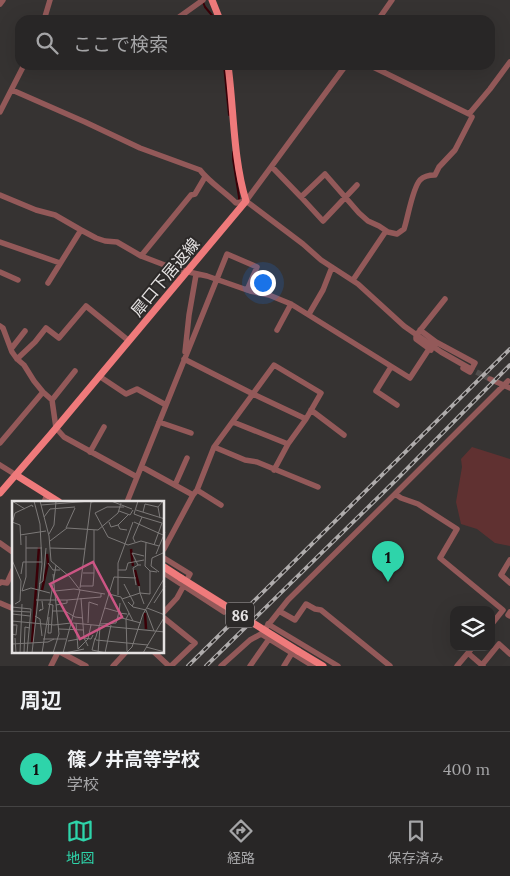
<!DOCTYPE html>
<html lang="ja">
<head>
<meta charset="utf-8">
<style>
	:root { --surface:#282626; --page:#302e2e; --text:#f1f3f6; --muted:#a5a5a7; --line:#444343; --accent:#2ed4aa }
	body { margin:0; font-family:Lora,"Noto Sans JP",serif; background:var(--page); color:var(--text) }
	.controls { position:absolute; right:15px; bottom:15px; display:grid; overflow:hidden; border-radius:10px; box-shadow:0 5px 20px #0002 }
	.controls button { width:45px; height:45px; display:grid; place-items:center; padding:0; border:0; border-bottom:1px solid var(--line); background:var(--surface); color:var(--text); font:25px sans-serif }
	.you { position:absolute; left:262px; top:282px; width:18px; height:18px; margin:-12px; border:4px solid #fff; border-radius:50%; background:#1a73e8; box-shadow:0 0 0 8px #1a73e833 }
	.badge { display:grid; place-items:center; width:32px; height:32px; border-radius:50%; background:var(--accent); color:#111; font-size:16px; font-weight:700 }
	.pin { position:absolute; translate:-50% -41px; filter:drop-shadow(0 1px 2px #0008) }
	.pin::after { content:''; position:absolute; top:26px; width:18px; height:15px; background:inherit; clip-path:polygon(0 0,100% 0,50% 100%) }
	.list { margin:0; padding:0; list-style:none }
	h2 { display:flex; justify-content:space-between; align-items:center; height:65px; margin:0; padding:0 20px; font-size:21px }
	h2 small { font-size:16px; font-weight:400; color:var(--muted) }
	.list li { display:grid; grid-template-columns:32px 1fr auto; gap:15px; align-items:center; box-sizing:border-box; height:75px; padding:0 20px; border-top:1px solid var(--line) }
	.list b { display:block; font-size:19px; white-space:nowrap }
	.list p { margin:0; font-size:16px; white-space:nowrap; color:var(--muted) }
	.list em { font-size:16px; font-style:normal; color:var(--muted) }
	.icon { flex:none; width:28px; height:28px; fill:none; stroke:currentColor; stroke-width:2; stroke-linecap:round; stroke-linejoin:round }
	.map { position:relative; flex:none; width:510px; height:666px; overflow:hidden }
	.search { position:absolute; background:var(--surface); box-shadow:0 5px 20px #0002; left:15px; right:15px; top:15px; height:55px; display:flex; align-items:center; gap:12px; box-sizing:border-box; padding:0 18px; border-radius:15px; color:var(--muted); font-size:19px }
	.sheet { height:140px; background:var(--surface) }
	nav { display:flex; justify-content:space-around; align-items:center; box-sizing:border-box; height:70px; border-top:1px solid var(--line); background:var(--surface); font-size:14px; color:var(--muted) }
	nav a { display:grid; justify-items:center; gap:2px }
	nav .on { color:var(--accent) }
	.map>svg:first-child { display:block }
</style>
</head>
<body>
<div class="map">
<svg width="510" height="666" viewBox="0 0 510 666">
	<rect width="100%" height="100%" fill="#363332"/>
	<path fill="#603131" d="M 472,447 L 510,459 L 510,546 L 495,543 L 477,529 L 461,524 L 456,502 L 462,467 L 461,459 Z"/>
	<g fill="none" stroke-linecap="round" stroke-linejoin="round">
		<path stroke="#3a0007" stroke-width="2" d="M 203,2 L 205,7 L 216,20
			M 224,65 L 229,115
			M 233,152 L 233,159 L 239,197 L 239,200"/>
		<path stroke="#504d4c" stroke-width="5.5" stroke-dasharray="5.5 3" stroke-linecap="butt" d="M 469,368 L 490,379"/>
		<path stroke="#935959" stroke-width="5.5" d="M 0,4 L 3,0
			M 44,20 L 50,0
			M 175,20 L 203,0
			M 378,20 L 392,0
			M 369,65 L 469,114 L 490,89 L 510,62
			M 12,90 L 85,122 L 140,148 L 200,170 C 209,182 225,192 236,203 L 246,201 L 303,244 L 321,260 L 358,284 L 404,326 L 441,352 L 469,368
			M 0,112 L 24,65
			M 272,167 L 301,197 L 323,221 L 357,185
			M 0,195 L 36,210 L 55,215 L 81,230
			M 301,197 L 325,174 L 359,213 L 368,221 L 379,226 L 388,232 L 397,234 L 404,229 C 408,218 412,189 420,180 C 424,176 429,175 435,175 L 439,167 L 455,150 L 472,117
			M 246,201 L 346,65
			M 0,242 L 60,263
			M 141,256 L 191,195 L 195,194 L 205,177
			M 0,272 L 18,280
			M 353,280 L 386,231
			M 48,283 L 81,230 L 96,238 L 105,241 L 117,242 L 141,256 L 175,269 L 207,276 L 250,291 L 269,295 L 291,304 L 410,378 L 429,349
			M 309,314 L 323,290 L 332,267
			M 0,326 L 3,328 L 12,352 L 17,359 L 24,365 L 34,381 L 43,392 L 52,400 L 56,428 L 64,437 L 137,477
			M 277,330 L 291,304
			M 420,330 L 436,342 L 475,363 L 470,372 L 463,368
			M 418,333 L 445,299
			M 416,337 L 416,339 L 431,350
			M 11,349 L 25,331
			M 185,352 L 189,315 L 196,275
			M 17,359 L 35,342 L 46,328 L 59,338 L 86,306 L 129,341
			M 391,367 L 376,391 L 397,405
			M 99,376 L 126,394 L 137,389 L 166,405
			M 490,379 L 510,388
			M 52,400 L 75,371
			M 311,410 L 344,435
			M 159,422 L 191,433
			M 233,422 L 288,444
			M 0,443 L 43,392
			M 214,447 L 245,460 L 257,462 L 318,487
			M 90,452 L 104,427
			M 0,465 L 16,475
			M 142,467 L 193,495
			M 274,470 L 288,444 L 306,419
			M 175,485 L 187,458
			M 197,490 L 221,505
			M 395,494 L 401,498 L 418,504 L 457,529 L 440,558 L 503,610 L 491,625
			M 44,502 L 47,495
			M 127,502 L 227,254 L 257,267 L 247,290
			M 0,543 L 14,553
			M 164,549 L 193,495 L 197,490 L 214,447 L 274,365 L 321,393 L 306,419 L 253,394 L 184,359
			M 164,558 L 190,574 L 177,598 L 164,612
			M 510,560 L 501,575 L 510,583
			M 164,573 L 224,612
			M 0,583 L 1,582 L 7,583 L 14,568
			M 0,603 L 14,609
			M 279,611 L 295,620 L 306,604 L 315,609 L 321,610 L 390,666
			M 510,612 L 508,615 L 510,616
			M 164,618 L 195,643 L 171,666
			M 268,624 L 338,666
			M 261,634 L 313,666
			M 60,652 L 86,666
			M 154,652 L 169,666
			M 468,653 L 483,666
			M 482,665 L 499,644 L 510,654
			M 51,666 L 58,652
			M 113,666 L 126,652
			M 221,666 L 250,640 L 261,634 L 288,600 L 395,494 L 502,387
			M 250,666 L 269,639
			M 284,666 L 292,653
			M 457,666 L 473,647"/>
		<path stroke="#ef7a7b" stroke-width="7" d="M 212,0 L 220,20
			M 16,475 L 59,502
			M 0,493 L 51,434 L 246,201 C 233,158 234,110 228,65
			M 164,567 L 181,578
			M 298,651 L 323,666"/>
		<defs>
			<path id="rail" d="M 188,666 L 510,349
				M 206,666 L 396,480 L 510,365"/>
		</defs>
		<use href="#rail" stroke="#afacac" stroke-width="4"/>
		<use href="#rail" stroke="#2c2928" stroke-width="2" stroke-dasharray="5.5" stroke-linecap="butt"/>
		<path stroke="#935959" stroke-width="5.5" d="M 502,387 L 508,381"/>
		<path stroke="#ef7a7b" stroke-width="7" d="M 181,578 L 298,651"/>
	</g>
	<g text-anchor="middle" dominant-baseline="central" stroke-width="4" stroke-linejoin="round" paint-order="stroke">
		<rect fill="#2c2928" stroke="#aeaaaa" stroke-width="1" x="226" y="602.5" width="28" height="25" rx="4"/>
		<g font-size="15" font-weight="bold" fill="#e5e2e2">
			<text x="240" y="615">86</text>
		</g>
		<g font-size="16" fill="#e5e2e2" stroke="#2c2928">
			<text transform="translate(165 277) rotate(-50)">犀口下居返線</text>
		</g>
	</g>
	<g transform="translate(12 501)">
		<rect width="152" height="152" fill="#363332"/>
		<path fill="none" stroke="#3a0007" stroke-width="2.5" d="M 119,48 L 121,65M 123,69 L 127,85M 30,89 L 36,62 L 35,53M 133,112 L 134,128M 20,142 L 27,46"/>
		<path fill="none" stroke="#7c7978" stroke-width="1" d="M 0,0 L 13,8M 28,0 L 37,35 L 39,60 L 58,76 L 68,89 L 51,152M 99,0 L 120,8M 29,4 L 79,0M 124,9 L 153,18M 107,10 L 118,14 L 121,9M 131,11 L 133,3 L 146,6M 83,12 L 96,36 L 116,44 L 129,40 L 147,45M 83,12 L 95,6 L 112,6M 32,16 L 38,8 L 63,6M 130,16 L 150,22 L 142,44M 148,17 L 146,6 L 151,0M 0,21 L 8,24 L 9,44M 97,21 L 99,26 L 106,24 L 108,28 L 115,29M 122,21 L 151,34M 0,23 L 3,12 L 20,4 L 21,6M 106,24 L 117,13M 54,27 L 63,7M 37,33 L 42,24 L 44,0M 8,34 L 34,30M 38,40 L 55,27 L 86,29 L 106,12 L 109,2M 123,41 L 121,37 L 130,16 L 122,13 L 126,0M 134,41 L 133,65 L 138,70 L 145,71M 14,47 L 30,47M 38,47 L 73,48M 144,53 L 153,31M 0,59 L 9,80 L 8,100 L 3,103M 36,62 L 41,69 L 48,69M 129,64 L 126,64 L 120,52 L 132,55M 106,69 L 114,69 L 116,62 L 132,59M 138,70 L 138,93M 147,71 L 139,65 L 140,57 L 153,51M 71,72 L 82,72 L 82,29M 9,73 L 11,61 L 30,61M 27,83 L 31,80 L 34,47M 112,83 L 122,102 L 120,105M 124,84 L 121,67 L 126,64M 68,85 L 81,85 L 82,72M 127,85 L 128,92 L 138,93M 68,87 L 79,1 L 85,0M 10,90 L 14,76 L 14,35M 10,90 L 19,87 L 38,92M 43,90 L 62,88 L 93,93M 97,93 L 109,96 L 121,120M 106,94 L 106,62 L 121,21M 69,97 L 72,137 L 79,138 L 81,134M 110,98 L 128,92 L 132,103M 24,99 L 55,99M 116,101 L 121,106 L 134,109 L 142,130M 108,102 L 107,112 L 115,113M 142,102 L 153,85M 44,104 L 55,102 L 55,99 L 89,96 L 89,93M 0,106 L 19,108 L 15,152M 135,107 L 153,114M 29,108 L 27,110 L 31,108 L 30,100M 0,110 L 18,111M 40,110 L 53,110 L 63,116 L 71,117M 0,113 L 18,115M 23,115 L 28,118 L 30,135M 106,116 L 129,122M 0,120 L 42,124 L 59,122M 61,122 L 153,131M 64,122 L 66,148M 76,122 L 77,101 L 86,104M 88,123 L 104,122 L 107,111 L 93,107M 0,124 L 5,124 L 4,134 L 0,133M 47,128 L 72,129M 36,132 L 39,132 L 41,104 L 36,103M 36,132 L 37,116M 3,137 L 4,152M 83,137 L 80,149 L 95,152M 31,138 L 54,138M 83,139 L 102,76 L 124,77M 84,139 L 136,144M 56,140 L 72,137 L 76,145M 0,143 L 36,141 L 42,138M 134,146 L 153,151M 66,148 L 76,138 L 79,124M 115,150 L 114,118 L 117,112M 8,152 L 10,103M 12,152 L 13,126 L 18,127M 20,152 L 30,63 L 28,23 L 22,0M 30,152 L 44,64M 41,152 L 47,133 L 41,73M 53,152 L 72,148M 86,152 L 88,126M 93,152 L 99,124M 114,152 L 120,146 L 131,113 L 153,76M 131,152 L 153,115"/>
		<path fill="#cc5584" fill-opacity="0.15" stroke="#cc5584" stroke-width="2.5" d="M 81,61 L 110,116 L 68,138 L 38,83 Z"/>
		<rect width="152" height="152" fill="none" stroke="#e5e2e2" stroke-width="2.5"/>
	</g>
</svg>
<div class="controls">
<button><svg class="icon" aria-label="layers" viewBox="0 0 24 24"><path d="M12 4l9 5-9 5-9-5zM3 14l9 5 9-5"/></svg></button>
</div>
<div class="you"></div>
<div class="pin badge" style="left:388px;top:582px">1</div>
<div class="search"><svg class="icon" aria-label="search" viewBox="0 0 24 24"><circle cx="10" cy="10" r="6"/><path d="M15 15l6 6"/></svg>ここで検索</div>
</div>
<section class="sheet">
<h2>周辺<small></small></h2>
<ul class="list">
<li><span class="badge">1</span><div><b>篠ノ井高等学校</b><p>学校</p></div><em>400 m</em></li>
</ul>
</section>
<nav>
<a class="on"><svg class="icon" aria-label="map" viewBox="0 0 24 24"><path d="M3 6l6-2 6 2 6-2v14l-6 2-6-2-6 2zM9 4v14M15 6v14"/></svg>地図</a>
<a><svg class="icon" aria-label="directions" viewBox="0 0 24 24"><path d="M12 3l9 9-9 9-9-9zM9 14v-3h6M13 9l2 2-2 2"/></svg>経路</a>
<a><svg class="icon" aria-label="saved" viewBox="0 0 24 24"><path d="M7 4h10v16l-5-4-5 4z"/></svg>保存済み</a>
</nav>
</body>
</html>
